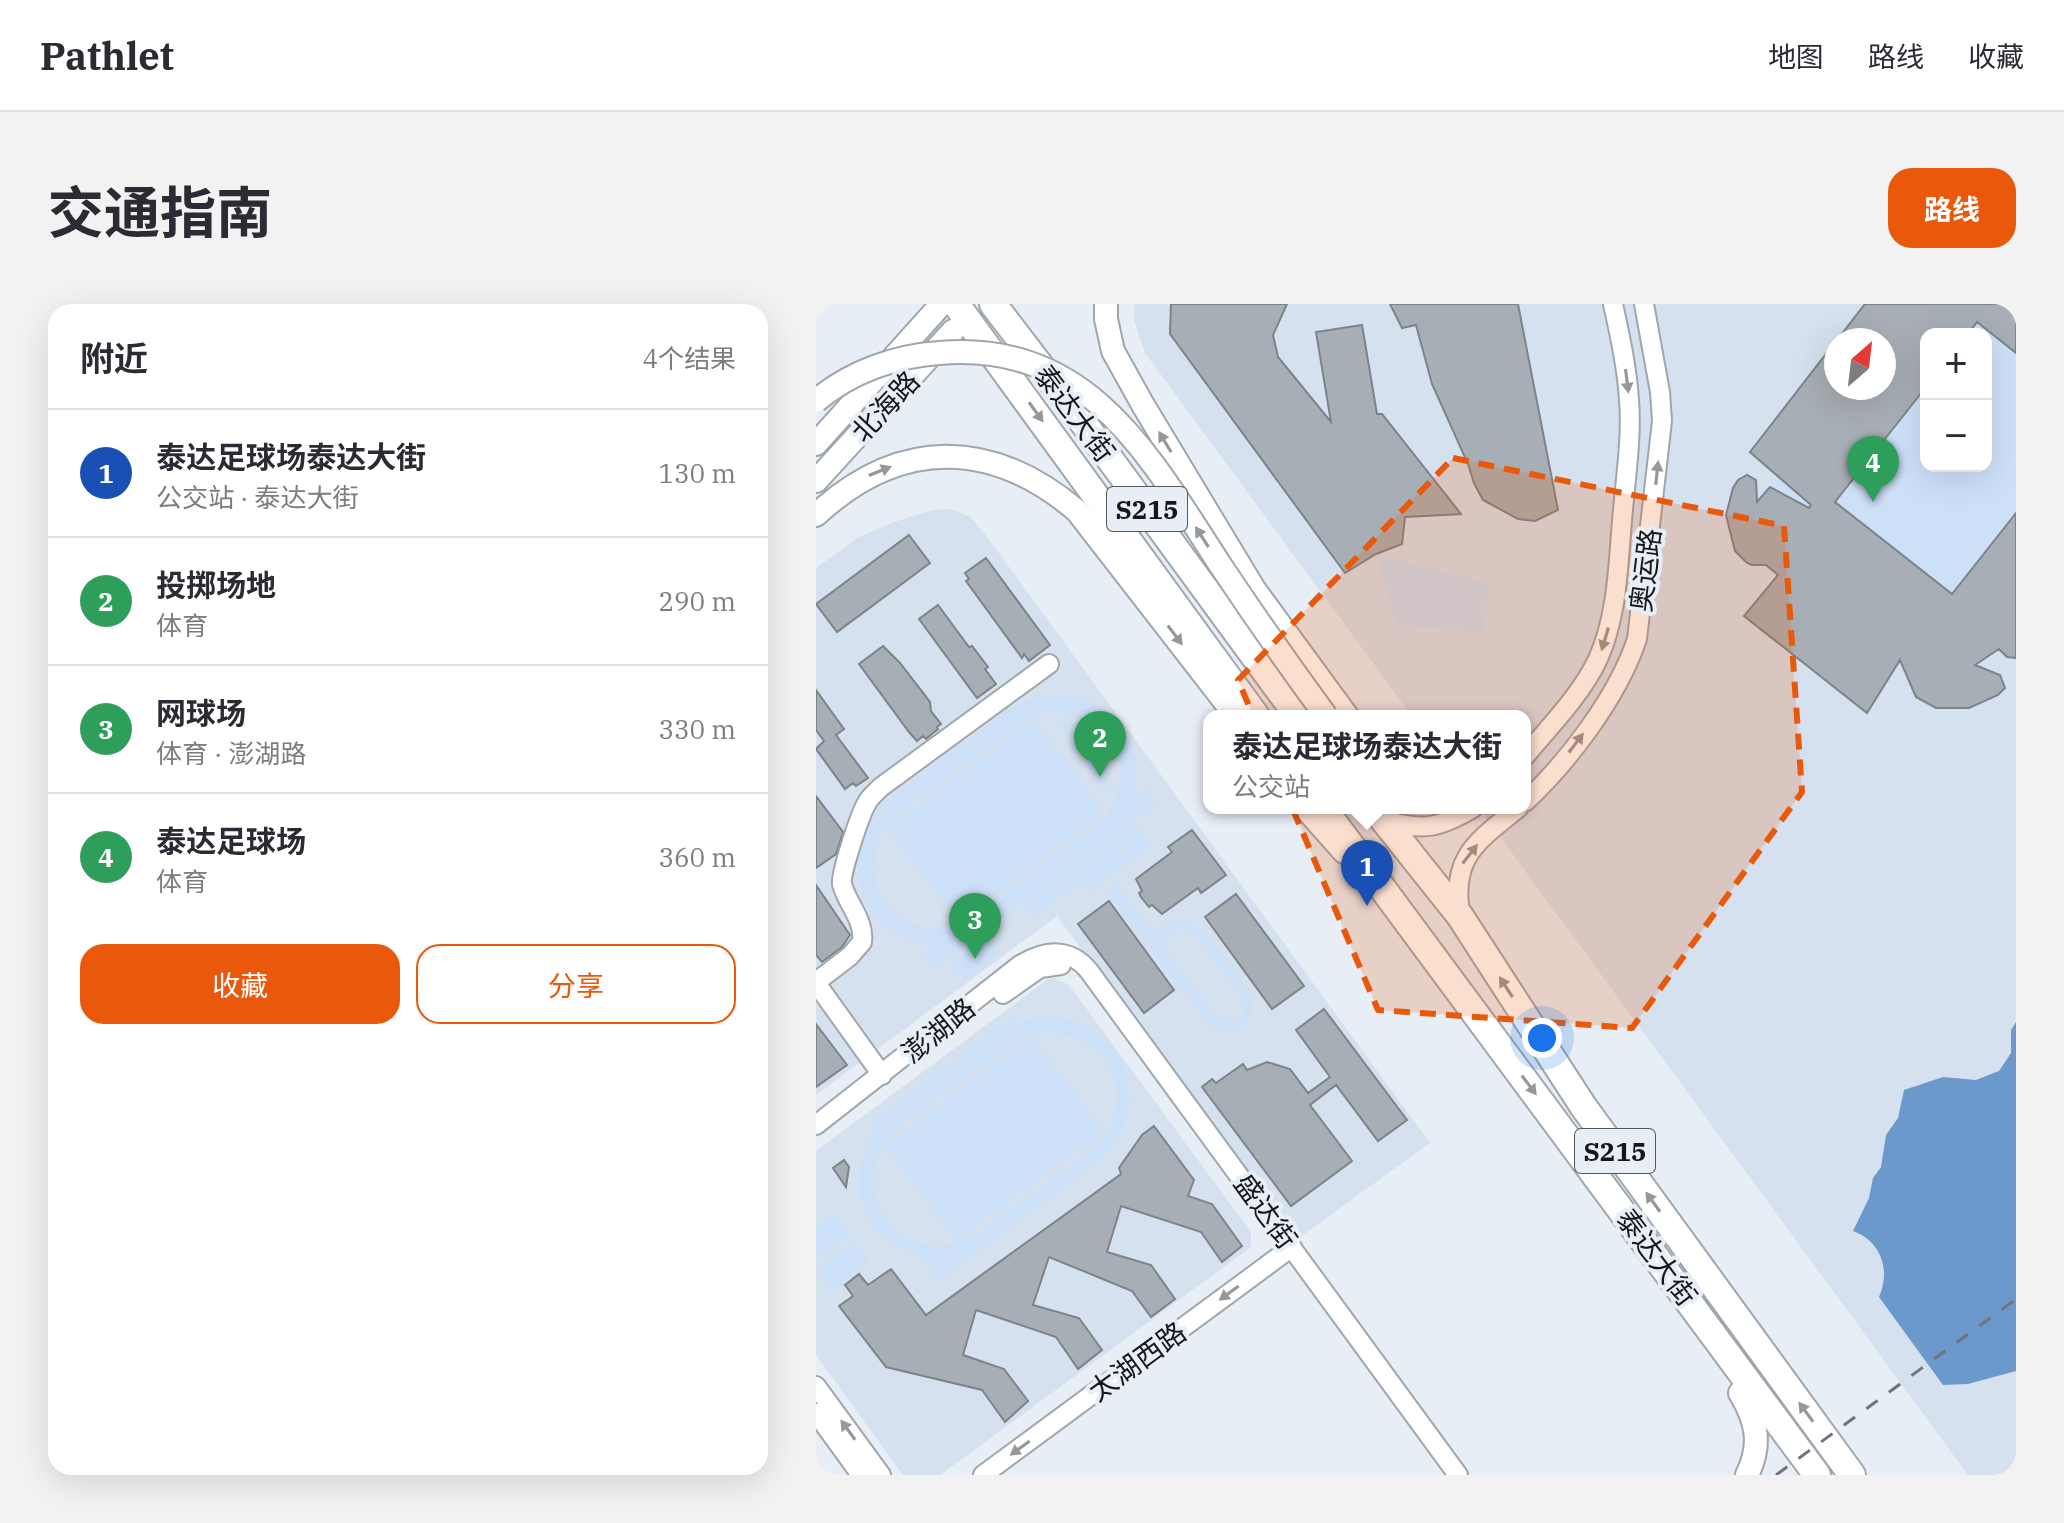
<!DOCTYPE html>
<html lang="zh">
<head>
<meta charset="utf-8">
<style>
	:root { --surface:#fff; --page:#f2f2f3; --text:#2b2b33; --muted:#7c7c81; --line:#e1e1e2; --accent:#ea580c }
	body { margin:0; font-family:"IBM Plex Serif","Noto Sans SC",serif; background:var(--page); color:var(--text) }
	.controls { position:absolute; right:24px; top:24px; display:grid; overflow:hidden; border-radius:16px; box-shadow:0 8px 32px #0002 }
	.controls button { width:72px; height:72px; display:grid; place-items:center; padding:0; border:0; border-bottom:2px solid var(--line); background:var(--surface); color:var(--text); font:40px sans-serif }
	.compass { position:absolute; left:1008px; top:24px; width:72px; height:72px; border-radius:50%; background:var(--surface); box-shadow:0 8px 32px #0002; rotate:28deg }
	.you { position:absolute; left:726px; top:734px; width:28px; height:28px; margin:-20px; border:6px solid #fff; border-radius:50%; background:#1a73e8; box-shadow:0 0 0 12px #1a73e833 }
	.badge { display:grid; place-items:center; width:52px; height:52px; border-radius:50%; background:var(--accent); color:#fff; font-size:26px; font-weight:700 }
	.pin { position:absolute; translate:-50% -66px; filter:drop-shadow(0 2px 4px #0008) }
	.pin::after { content:''; position:absolute; top:42px; width:28px; height:24px; background:inherit; clip-path:polygon(0 0,100% 0,50% 100%) }
	.popup { position:absolute; left:387px; top:406px; width:328px; height:104px; box-sizing:border-box; display:grid; place-content:center; border-radius:16px; background:var(--surface); filter:drop-shadow(0 2px 6px #0005); font-size:26px; white-space:nowrap; color:var(--muted) }
	.popup b { font-size:30px; color:var(--text) }
	.popup::after { content:''; position:absolute; left:50%; top:100%; margin-left:-16px; border:16px solid transparent; border-top-color:var(--surface) }
	.list { margin:0; padding:0; list-style:none }
	h2 { display:flex; justify-content:space-between; align-items:center; height:104px; margin:0; padding:0 32px; font-size:34px }
	h2 small { font-size:26px; font-weight:400; color:var(--muted) }
	.list li { display:grid; grid-template-columns:52px 1fr auto; gap:24px; align-items:center; box-sizing:border-box; height:128px; padding:0 32px; border-top:2px solid var(--line) }
	.list b { display:block; font-size:30px; white-space:nowrap }
	.list p { margin:0; font-size:26px; white-space:nowrap; color:var(--muted) }
	.list em { font-size:26px; font-style:normal; color:var(--muted) }
	.actions { display:flex; gap:16px; padding:24px 32px }
	.actions a { flex:1; padding:18px 0; border:2px solid var(--accent); border-radius:24px; text-align:center; font-size:28px; color:var(--accent) }
	.actions .main { background:var(--accent); color:#fff }
	.map { position:relative; flex:none; width:1200px; height:1171px; overflow:hidden; border-radius:24px }
	header { display:flex; align-items:center; gap:48px; box-sizing:border-box; height:112px; padding:0 40px; background:var(--surface); border-bottom:2px solid var(--line) }
	header strong { font-size:38px }
	nav { display:flex; gap:44px; margin-inline-start:auto; font-size:28px }
	.intro { display:flex; align-items:center; justify-content:space-between; box-sizing:border-box; height:192px; padding:0 48px }
	h1 { margin:0; font-size:56px }
	.button { padding:20px 36px; border-radius:24px; background:var(--accent); color:#fff; font-size:28px; font-weight:700 }
	main { display:flex; gap:48px; padding:0 48px }
	aside { flex:1; background:var(--surface); border-radius:24px; box-shadow:0 8px 32px #0002 }
	.map>svg:first-child { display:block }
</style>
</head>
<body>
<header>
<strong>Pathlet</strong>
<nav><a>地图</a><a>路线</a><a>收藏</a></nav>
</header>
<div class="intro"><h1>交通指南</h1><a class="button">路线</a></div>
<main>
<aside>
<h2>附近<small>4个结果</small></h2>
<ul class="list">
<li><span class="badge" style="background:#1a4fb4">1</span><div><b>泰达足球场泰达大街</b><p>公交站 · 泰达大街</p></div><em>130 m</em></li>
<li><span class="badge" style="background:#2e9e5b">2</span><div><b>投掷场地</b><p>体育</p></div><em>290 m</em></li>
<li><span class="badge" style="background:#2e9e5b">3</span><div><b>网球场</b><p>体育 · 澎湖路</p></div><em>330 m</em></li>
<li><span class="badge" style="background:#2e9e5b">4</span><div><b>泰达足球场</b><p>体育</p></div><em>360 m</em></li>
</ul>
<div class="actions"><a class="main">收藏</a><a>分享</a></div>
</aside>
<div class="map">
<svg width="1200" height="1171" viewBox="0 0 1200 1171">
	<rect width="100%" height="100%" fill="#e8eef6"/>
	<path fill="#d6e1ef" fill-rule="evenodd" d="M 319,0 L 1200,0 L 1200,1171 L 1152,1171 L 663,504 L 709,504 L 709,412 L 596,412 L 329,49 L 318,17 ZM 1110,30 L 1170,30 L 1170,162 L 1110,162 ZM 1020,36 L 1068,36 L 1068,84 L 1020,84 Z
		M 135,205 L 153,212 L 169,230 L 614,839 L 480,936 L 241,612 L 0,791 L 0,264 L 41,234 L 78,218 L 117,206 Z
		M 240,674 L 253,681 L 435,928 L 435,943 L 124,1171 L 87,1171 L 0,1051 L 0,847 L 232,675 Z"/>
	<path fill="#cce0f8" fill-rule="evenodd" d="M 1049,0 L 1200,0 L 1200,354 L 1191,353 L 1183,345 L 1169,354 L 1169,364 L 1184,371 L 1189,384 C 1168,405 1126,414 1102,394 C 1089,383 1090,362 1091,347 L 1051,409 L 928,312 L 961,271 L 950,261 C 946,261 941,262 937,261 C 905,255 904,185 931,171 L 940,176 L 941,185 L 952,185 L 962,173 L 934,148 L 1020,37 L 1020,84 L 1068,84 L 1068,36 L 1021,36 ZM 1110,30 L 1170,30 L 1170,162 L 1110,162 Z
		M 560,250 L 672,278 L 668,329 L 581,321 Z
		M 251,390 C 302,399 328,442 319,491 L 331,484 L 342,499 L 116,666 L 105,651 L 116,642 L 81,631 L 69,624 L 53,605 L 44,586 L 40,557 L 51,519 L 70,497 L 199,402 L 219,393 ZM 224,409 C 290,404 326,454 290,513 L 149,618 C 128,628 105,626 85,613 C 53,592 51,548 73,520 C 84,505 102,495 116,484 C 146,462 176,440 206,418 Z
		M 219,415 L 288,508 L 141,617 L 72,524 Z
		M 242,418 L 274,433 L 259,450 Z
		M 286,451 L 292,486 L 266,460 L 275,454 Z
		M 319,519 L 337,542 L 318,556 L 301,533 Z
		M 298,535 L 315,558 L 274,588 L 257,565 Z
		M 255,566 L 264,578 L 216,614 L 207,601 Z
		M 301,580 L 341,633 C 365,575 417,668 433,690 C 445,718 416,737 393,721 L 292,587 ZM 368,624 L 378,630 L 426,694 L 427,709 C 420,721 409,720 399,712 L 352,649 C 348,640 350,631 359,625 Z
		M 170,633 L 183,650 L 148,676 L 135,659 Z
		M 198,711 L 202,717 L 58,823 L 54,818 Z
		M 232,712 C 310,716 342,802 285,856 L 122,978 C 116,970 110,959 103,953 C 93,944 77,942 66,931 C 35,901 36,849 66,819 L 200,721 L 215,715 ZM 229,729 C 300,733 327,799 273,848 C 246,867 220,887 193,906 C 177,918 160,934 141,939 C 72,959 30,874 79,825 L 200,737 L 213,731 Z
		M 216,732 L 288,827 L 140,937 L 68,841 Z
		M 18,909 L 34,930 L 0,955 L 0,923 Z
		M 38,937 L 54,957 L 15,986 L 0,965 Z"/>
	<path fill="#6c99cc" d="M 1200,718 L 1200,1067 L 1152,1080 L 1127,1081 L 1063,993 C 1075,966 1065,937 1037,927 L 1053,894 L 1057,874 L 1065,863 L 1070,831 L 1082,814 L 1088,786 L 1127,773 L 1160,776 L 1183,767 L 1195,749 L 1195,726 Z"/>
	<path fill="#a8aeb5" stroke="#7d838a" stroke-width="2" d="M 355,0 L 471,0 L 457,31 L 462,53 L 515,118 L 500,28 L 546,21 L 561,110 L 566,110 L 645,210 L 589,213 L 586,240 L 560,250 L 529,269 L 354,30 Z
		M 574,0 L 702,0 L 742,206 L 719,217 L 702,215 L 667,196 L 658,179 L 652,160 L 616,80 L 600,21 L 586,24 Z
		M 1049,0 L 1200,0 L 1200,49 L 1161,18 L 1152,30 L 1110,30 L 1110,83 L 1019,198 L 1136,290 L 1200,209 L 1200,354 L 1191,353 L 1183,345 L 1159,361 L 1184,371 L 1189,384 L 1182,391 L 1153,404 L 1120,404 L 1100,393 L 1084,356 L 1051,409 L 928,312 L 962,271 L 950,261 L 936,261 L 931,259 L 919,247 L 910,211 L 917,184 L 922,176 L 931,171 L 940,176 L 941,198 L 954,183 L 993,204 L 995,201 L 934,148 L 1020,37 L 1020,84 L 1068,84 L 1068,36 L 1021,36 Z
		M 93,231 L 114,259 L 21,328 L 0,300 Z
		M 170,254 L 234,341 L 213,357 L 208,350 L 206,354 L 150,277 L 153,275 L 149,269 Z
		M 122,301 L 153,343 L 156,342 L 172,363 L 169,365 L 180,380 L 161,394 L 103,315 Z
		M 67,342 L 84,359 L 114,398 L 115,407 L 125,420 L 121,423 L 122,425 L 110,435 L 107,432 L 101,437 L 93,428 L 43,360 Z
		M 0,386 L 28,425 L 20,431 L 52,474 L 40,482 L 37,479 L 29,485 L 0,445 L 8,437 L 0,426 Z
		M 0,492 L 27,528 L 20,550 L 0,564 Z
		M 376,526 L 410,571 L 385,589 L 382,584 L 346,610 L 336,601 L 333,603 L 325,593 L 323,589 L 326,587 L 320,575 L 356,548 L 352,543 Z
		M 0,581 L 34,631 L 26,643 L 6,658 L 0,651 Z
		M 420,590 L 488,682 L 456,705 L 389,613 Z
		M 293,597 L 358,686 L 328,709 L 262,620 Z
		M 508,705 L 591,816 L 562,837 L 520,781 L 494,801 L 536,857 L 475,902 L 386,783 L 396,775 L 400,779 L 427,760 L 431,766 L 451,758 L 474,765 L 492,789 L 514,773 L 480,726 Z
		M 0,720 L 31,761 L 0,783 Z
		M 338,822 L 378,876 L 372,892 L 396,900 L 426,942 L 406,958 L 385,928 L 305,902 L 291,948 L 335,961 L 359,995 L 335,1013 L 316,987 L 233,953 L 217,1001 L 263,1014 L 286,1046 L 262,1065 L 240,1033 L 160,1006 L 147,1051 L 188,1065 L 212,1097 L 189,1118 L 166,1086 L 70,1063 L 23,1002 L 37,992 L 29,981 L 43,970 L 52,981 L 75,965 L 110,1011 L 305,870 L 303,864 L 326,831 Z
		M 28,856 L 33,863 L 30,883 L 17,864 Z"/>
	<g fill="none" stroke-linecap="round" stroke-linejoin="round">
		<defs>
			<path id="minor" d="M 709,452 C 734,422 765,391 782,355 C 803,308 802,255 807,206 C 810,170 816,132 813,96 C 811,64 804,32 797,0
				M 709,498 C 753,457 802,392 821,335 L 846,117 L 844,88 L 828,0
				M 571,517 C 608,527 623,524 657,504
				M 644,609 C 635,552 662,537 702,504
				M 0,678 L 34,652 L 46,638 C 49,616 31,600 26,580 C 24,570 45,507 52,497 C 55,492 60,488 65,483 L 233,360
				M 0,679 L 66,771
				M 187,690 L 224,664 L 245,661
				M 0,821 L 204,661 C 229,646 254,643 273,667 L 642,1171
				M 0,1082 L 65,1171
				M 0,1109 L 45,1171
				M 167,1171 L 476,943"/>
			<path id="major" d="M 290,0 L 290,15 L 297,47 L 327,101 L 438,285 L 531,412
				M 0,140 L 122,4
				M 0,177 L 137,27
				M 0,211 C 83,134 175,134 261,207 L 420,412
				M 489,504 L 528,548
				M 924,1089 C 941,1117 946,1141 931,1171"/>
			<path id="highway" d="M 140,0 L 440,412
				M 177,0 L 258,106 L 482,412
				M 507,504 L 1001,1171
				M 558,504 L 644,612 L 767,802 L 1036,1171"/>
		</defs>
		<use href="#minor" stroke="#a0a6ad" stroke-width="22"/>
		<use href="#major" stroke="#a0a6ad" stroke-width="26"/>
		<use href="#highway" stroke="#a0a6ad" stroke-width="30"/>
		<use href="#minor" stroke="#fff" stroke-width="18"/>
		<use href="#major" stroke="#fff" stroke-width="22"/>
		<use href="#highway" stroke="#fff" stroke-width="26"/>
		<path stroke="#707479" stroke-width="3" stroke-dasharray="14 14" stroke-linecap="butt" d="M 960,1171 L 1200,995"/>
		<defs>
			<path id="major-bridge" d="M 0,97 C 34,68 79,52 123,49 C 274,36 335,155 405,262 C 439,313 474,363 510,412"/>
		</defs>
		<use href="#major-bridge" stroke="#a0a6ad" stroke-width="26" stroke-linecap="butt"/>
		<use href="#major-bridge" stroke="#fff" stroke-width="22"/>
	</g>
	<defs><path id="oneway-solid" d="M-6-.8H1V-3.2L6.5 0L1 3.2V.8H-6Z" transform="scale(2)"/></defs>
	<g fill="#969798">
		<use href="#oneway-solid" transform="translate(811 77) rotate(83)"/>
		<use href="#oneway-solid" transform="translate(220 108) rotate(54)"/>
		<use href="#oneway-solid" transform="translate(349 138) rotate(-121)"/>
		<use href="#oneway-solid" transform="translate(64 167) rotate(-22)"/>
		<use href="#oneway-solid" transform="translate(841 169) rotate(-84)"/>
		<use href="#oneway-solid" transform="translate(386 233) rotate(-123)"/>
		<use href="#oneway-solid" transform="translate(359 331) rotate(53)"/>
		<use href="#oneway-solid" transform="translate(789 335) rotate(107)"/>
		<use href="#oneway-solid" transform="translate(760 439) rotate(-53)"/>
		<use href="#oneway-solid" transform="translate(654 550) rotate(-52)"/>
		<use href="#oneway-solid" transform="translate(690 683) rotate(-123)"/>
		<use href="#oneway-solid" transform="translate(713 781) rotate(53)"/>
		<use href="#oneway-solid" transform="translate(837 898) rotate(-126)"/>
		<use href="#oneway-solid" transform="translate(413 989) rotate(144)"/>
		<use href="#oneway-solid" transform="translate(990 1108) rotate(-126)"/>
		<use href="#oneway-solid" transform="translate(32 1126) rotate(-126)"/>
		<use href="#oneway-solid" transform="translate(204 1144) rotate(144)"/>
	</g>
	<path fill="#e8590c" fill-opacity="0.2" stroke="#e8590c" stroke-width="6" stroke-dasharray="16 10" stroke-linejoin="round" d="M 637,154 L 968,222 L 986,488 L 816,724 L 562,706 L 422,376 Z"/>
	<g text-anchor="middle" dominant-baseline="central" stroke-width="8" stroke-linejoin="round" paint-order="stroke">
		<g fill="#e8eef6" stroke="#54585c" stroke-width="2">
			<rect x="291" y="183" width="80" height="44" rx="6"/>
			<rect x="759" y="825" width="80" height="44" rx="6"/>
		</g>
		<g font-size="26" font-weight="bold" fill="#15171a">
			<text x="331" y="205">S215</text>
			<text x="799" y="847">S215</text>
		</g>
		<g font-size="28" fill="#15171a" stroke="#e8eef6">
			<text transform="translate(69 102) rotate(-47)">北海路</text>
			<text transform="translate(259 109) rotate(53)">泰达大街</text>
			<text transform="translate(829 266) rotate(-83)">奥运路</text>
			<text transform="translate(122 726) rotate(-39)">澎湖路</text>
			<text transform="translate(450 907) rotate(54)">盛达街</text>
			<text transform="translate(841 953) rotate(53)">泰达大街</text>
			<text transform="translate(321 1057) rotate(-36)">太湖西路</text>
		</g>
	</g>
</svg>
<div class="controls">
<button>+</button>
<button>−</button>
</div>
<svg class="compass" viewBox="-18 -18 36 36"><path d="M0-13l5 13h-10z" fill="#e53935"/><path d="M0 13l5-13h-10z" fill="#7c7c81"/></svg>
<div class="you"></div>
<div class="pin badge" style="left:551px;top:602px;background:#1a4fb4">1</div>
<div class="popup"><b>泰达足球场泰达大街</b>公交站</div>
<div class="pin badge" style="left:284px;top:473px;background:#2e9e5b">2</div>
<div class="pin badge" style="left:159px;top:655px;background:#2e9e5b">3</div>
<div class="pin badge" style="left:1057px;top:198px;background:#2e9e5b">4</div>
</div>
</main>
</body>
</html>
